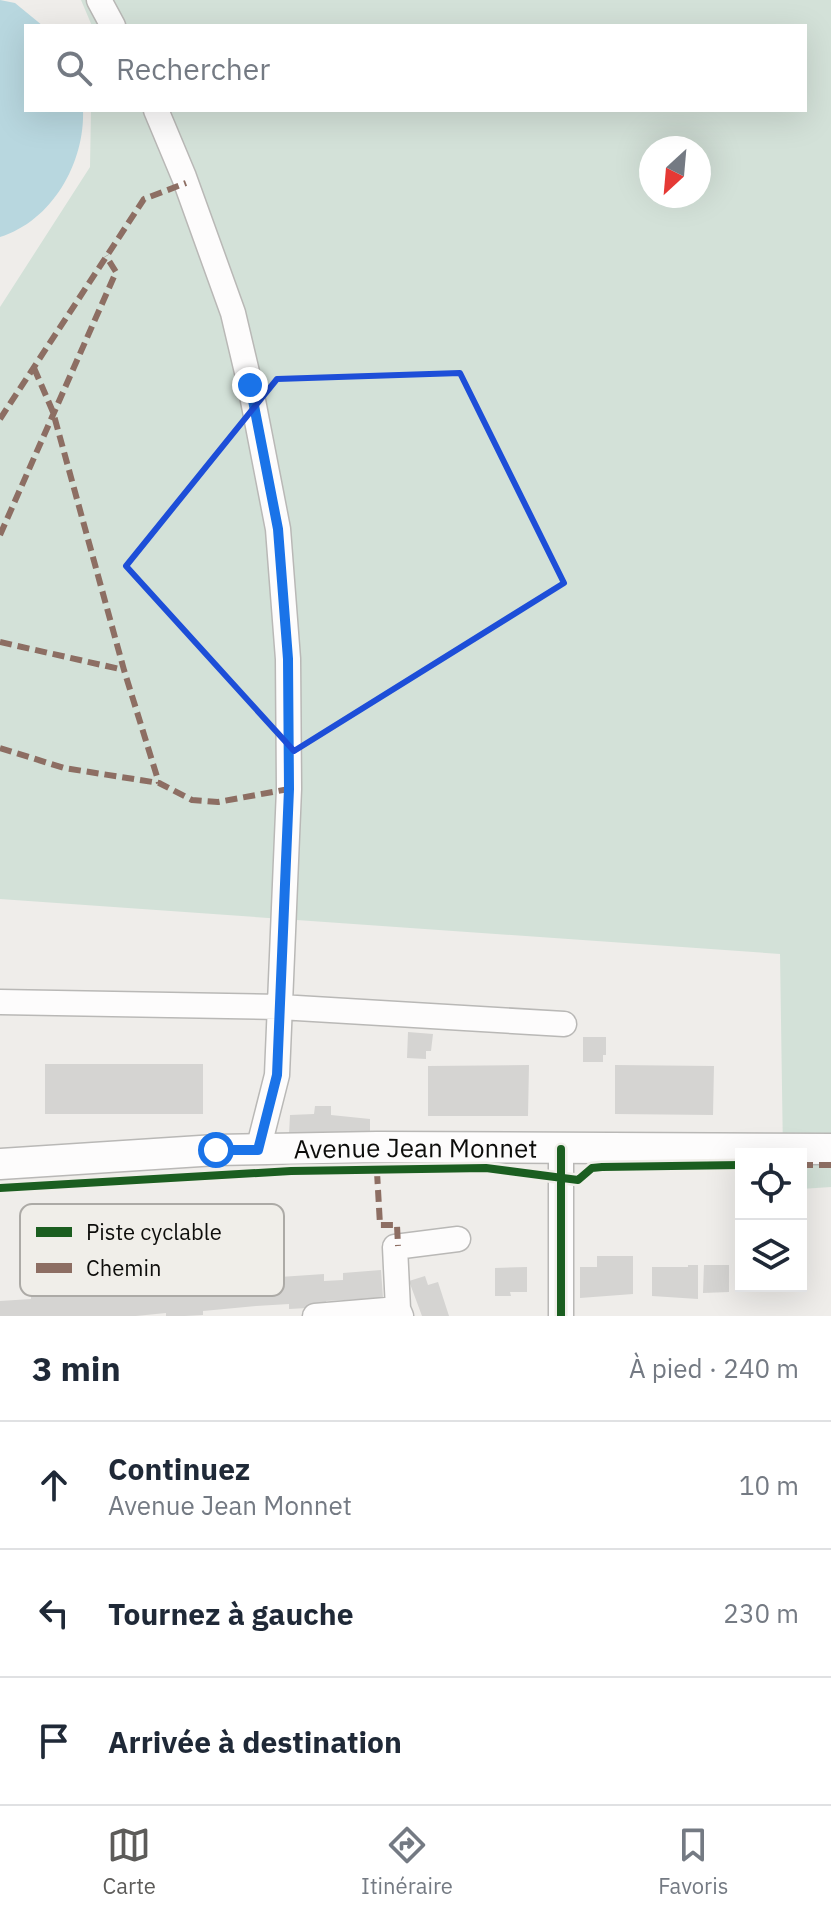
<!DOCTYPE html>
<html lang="fr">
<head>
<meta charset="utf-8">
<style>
	:root { --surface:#fff; --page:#f2f2f3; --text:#1f2937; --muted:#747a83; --line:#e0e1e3; --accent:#5c5b59 }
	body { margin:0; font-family:"IBM Plex Sans",sans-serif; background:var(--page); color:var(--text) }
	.controls { position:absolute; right:24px; bottom:24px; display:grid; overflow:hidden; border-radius:0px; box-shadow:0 8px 32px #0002 }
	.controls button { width:72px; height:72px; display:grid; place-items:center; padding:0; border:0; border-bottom:2px solid var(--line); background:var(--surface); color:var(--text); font:40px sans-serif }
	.compass { position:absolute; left:639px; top:136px; width:72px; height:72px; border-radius:50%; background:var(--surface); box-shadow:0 8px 32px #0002; rotate:206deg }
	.stop { position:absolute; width:24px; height:24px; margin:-18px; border:6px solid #1a73e8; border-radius:50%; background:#fff }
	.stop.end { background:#1a73e8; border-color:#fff; box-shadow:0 2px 8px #0008 }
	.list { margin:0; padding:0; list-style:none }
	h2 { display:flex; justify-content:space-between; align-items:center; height:104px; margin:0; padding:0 32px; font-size:34px }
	h2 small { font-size:26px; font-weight:400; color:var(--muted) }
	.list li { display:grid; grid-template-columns:52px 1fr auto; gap:24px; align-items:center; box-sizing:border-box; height:128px; padding:0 32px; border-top:2px solid var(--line) }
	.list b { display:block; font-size:30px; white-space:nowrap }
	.list p { margin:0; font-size:26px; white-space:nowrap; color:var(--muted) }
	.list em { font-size:26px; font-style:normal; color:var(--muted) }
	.icon { flex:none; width:44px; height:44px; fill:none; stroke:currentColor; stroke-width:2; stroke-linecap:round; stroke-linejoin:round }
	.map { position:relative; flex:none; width:831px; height:1316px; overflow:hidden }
	.search { position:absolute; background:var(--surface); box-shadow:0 8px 32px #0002; left:24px; right:24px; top:24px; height:88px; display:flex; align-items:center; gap:20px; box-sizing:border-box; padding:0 28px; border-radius:0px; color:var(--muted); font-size:30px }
	.sheet { height:488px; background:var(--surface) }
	nav { display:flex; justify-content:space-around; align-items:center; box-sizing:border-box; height:112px; border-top:2px solid var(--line); background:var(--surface); font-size:22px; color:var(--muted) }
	nav a { display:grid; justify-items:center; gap:4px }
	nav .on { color:var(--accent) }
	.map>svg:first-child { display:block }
</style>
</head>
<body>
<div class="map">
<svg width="831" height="1316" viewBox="0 0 831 1316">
	<rect width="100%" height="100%" fill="#efedea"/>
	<path fill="#d3e1d8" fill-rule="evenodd" d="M 81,0 L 831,0 L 831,1187 L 801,1189 L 801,1154 L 783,1154 L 780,954 L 0,899 L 0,307 L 90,167 L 91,110 L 805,110 L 805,26 L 92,26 ZM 651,148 L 699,148 L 699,196 L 651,196 Z"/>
	<path fill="#b8d7df" d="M 0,0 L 15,3 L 43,26 L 26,26 L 26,110 L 83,110 C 85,163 52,221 0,237 Z"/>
	<path fill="#d5d4d2" d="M 408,1032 L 433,1034 L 431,1051 L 426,1051 L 426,1059 L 407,1058 Z
		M 583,1037 L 606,1037 L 606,1055 L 603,1055 L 603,1062 L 583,1062 Z
		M 45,1064 L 203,1064 L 203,1114 L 45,1114 Z
		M 529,1065 L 528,1116 L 428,1116 L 428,1066 Z
		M 615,1065 L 714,1066 L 713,1115 L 615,1114 Z
		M 315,1106 L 331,1106 L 331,1115 L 370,1119 L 370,1134 L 289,1134 L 290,1115 L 314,1114 Z
		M 597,1256 L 633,1256 L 633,1294 L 580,1298 L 580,1267 L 597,1267 Z
		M 688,1265 L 698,1265 L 698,1299 L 652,1296 L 652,1267 L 688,1267 Z
		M 704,1265 L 729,1265 L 729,1292 L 703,1293 Z
		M 527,1267 L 527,1292 L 510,1292 L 511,1296 L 495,1296 L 495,1268 Z
		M 381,1270 L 383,1298 L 326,1301 L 326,1307 L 289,1309 L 289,1304 L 256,1306 L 203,1311 L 203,1315 L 185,1316 L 166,1316 L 166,1313 L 136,1316 L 0,1316 L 0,1301 L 31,1299 L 31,1294 L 128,1287 L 128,1294 L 145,1293 L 145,1286 L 324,1274 L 324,1281 L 343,1280 L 343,1273 Z
		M 425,1276 L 428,1285 L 438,1282 L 449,1316 L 422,1316 L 409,1281 Z"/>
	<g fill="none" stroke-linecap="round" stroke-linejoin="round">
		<defs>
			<path id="minor" d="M 99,0 L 113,26
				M 156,110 L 184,177 L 233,313 L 250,385 L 278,529 L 288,659 L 289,789 L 277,1075 L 258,1150
				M 0,1002 L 280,1007 L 564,1024
				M 398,1309 L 395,1247 L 458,1239
				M 315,1316 L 398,1309 L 401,1316
				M 561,1316 L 561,1149"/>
			<g id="major">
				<path id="s1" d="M 0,1164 L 216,1150 L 377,1147 L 831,1149"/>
			</g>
		</defs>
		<use href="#minor" stroke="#b9b8b6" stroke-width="27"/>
		<use href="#major" stroke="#b9b8b6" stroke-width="33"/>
		<use href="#minor" stroke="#fdfcfc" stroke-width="24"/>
		<use href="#major" stroke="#fdfcfc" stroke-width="30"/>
		<path stroke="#8d6e63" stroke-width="6" stroke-dasharray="12 6" stroke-linecap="butt" d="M 34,368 L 53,412 L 124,670 L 159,783
			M 0,419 L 144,199 L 186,183
			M 0,535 L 116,272 L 106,256
			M 0,642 L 124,670
			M 0,748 L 64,768 L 159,783 L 192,800 L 218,802 L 289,789
			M 801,1165 L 831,1165
			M 377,1172 L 380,1225 L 397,1225 L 398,1246"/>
		<defs>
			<path id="cycleway" d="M 0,1188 L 291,1171 L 486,1168 L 578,1180 L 592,1168 L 602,1167 L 741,1165
				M 561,1316 L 561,1149"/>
		</defs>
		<use href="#cycleway" stroke="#f0eee9" stroke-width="13"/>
		<use href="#cycleway" stroke="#1b5e20" stroke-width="8"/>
	</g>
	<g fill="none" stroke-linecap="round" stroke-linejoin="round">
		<path stroke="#1a73e8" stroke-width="10" d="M 216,1150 L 258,1150 L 277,1075 L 289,789 L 288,659 L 278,529 L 250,385"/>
	</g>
	<path fill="none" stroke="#1d4ed8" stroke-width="6" stroke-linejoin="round" d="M 460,373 L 564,583 L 294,751 L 126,566 L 277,379 Z"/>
	<g text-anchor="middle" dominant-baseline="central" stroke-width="8" stroke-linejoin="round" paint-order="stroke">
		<g font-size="26" fill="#0d0d0b" stroke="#f0eee9">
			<text stroke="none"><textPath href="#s1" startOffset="416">Avenue Jean Monnet</textPath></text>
		</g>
	</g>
	<rect x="20" y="1204" width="264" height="92" rx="12" fill="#f0eee9" stroke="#acaaa6" stroke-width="2"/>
	<rect x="36" y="1227" width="36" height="10" fill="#1b5e20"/>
	<rect x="36" y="1263" width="36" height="10" fill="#8d6e63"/>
	<g font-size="22" fill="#0d0d0b">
		<text x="86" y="1240">Piste cyclable</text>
		<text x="86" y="1276">Chemin</text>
	</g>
</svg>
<div class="controls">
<button><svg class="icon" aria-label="locate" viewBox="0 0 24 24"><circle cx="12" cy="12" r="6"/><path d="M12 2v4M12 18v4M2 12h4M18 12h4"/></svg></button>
<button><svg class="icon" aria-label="layers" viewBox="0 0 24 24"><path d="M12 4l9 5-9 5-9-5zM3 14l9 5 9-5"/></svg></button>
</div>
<svg class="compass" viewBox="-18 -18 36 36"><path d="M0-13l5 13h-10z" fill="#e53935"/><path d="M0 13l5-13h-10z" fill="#747a83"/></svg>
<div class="stop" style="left:216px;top:1150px"></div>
<div class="stop end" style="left:250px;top:385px"></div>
<div class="search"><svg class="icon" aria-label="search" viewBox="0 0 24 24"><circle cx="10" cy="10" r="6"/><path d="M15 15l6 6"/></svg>Rechercher</div>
</div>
<section class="sheet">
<h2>3 min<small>À pied · 240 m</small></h2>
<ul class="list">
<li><svg class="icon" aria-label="ahead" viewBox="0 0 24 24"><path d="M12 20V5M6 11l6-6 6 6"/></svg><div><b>Continuez</b><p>Avenue Jean Monnet</p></div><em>10 m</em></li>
<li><svg class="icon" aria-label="left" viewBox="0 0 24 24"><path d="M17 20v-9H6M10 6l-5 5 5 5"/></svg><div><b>Tournez à gauche</b></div><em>230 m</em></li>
<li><svg class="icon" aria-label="arrive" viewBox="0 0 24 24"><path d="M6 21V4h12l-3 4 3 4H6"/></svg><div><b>Arrivée à destination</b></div></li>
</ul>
</section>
<nav>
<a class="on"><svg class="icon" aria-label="map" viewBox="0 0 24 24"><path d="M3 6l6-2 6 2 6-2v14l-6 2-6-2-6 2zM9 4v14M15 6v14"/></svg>Carte</a>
<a><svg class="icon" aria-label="directions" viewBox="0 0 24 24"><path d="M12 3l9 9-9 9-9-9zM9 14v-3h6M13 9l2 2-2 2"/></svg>Itinéraire</a>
<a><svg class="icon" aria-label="saved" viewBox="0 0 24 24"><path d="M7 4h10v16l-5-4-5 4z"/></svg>Favoris</a>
</nav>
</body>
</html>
